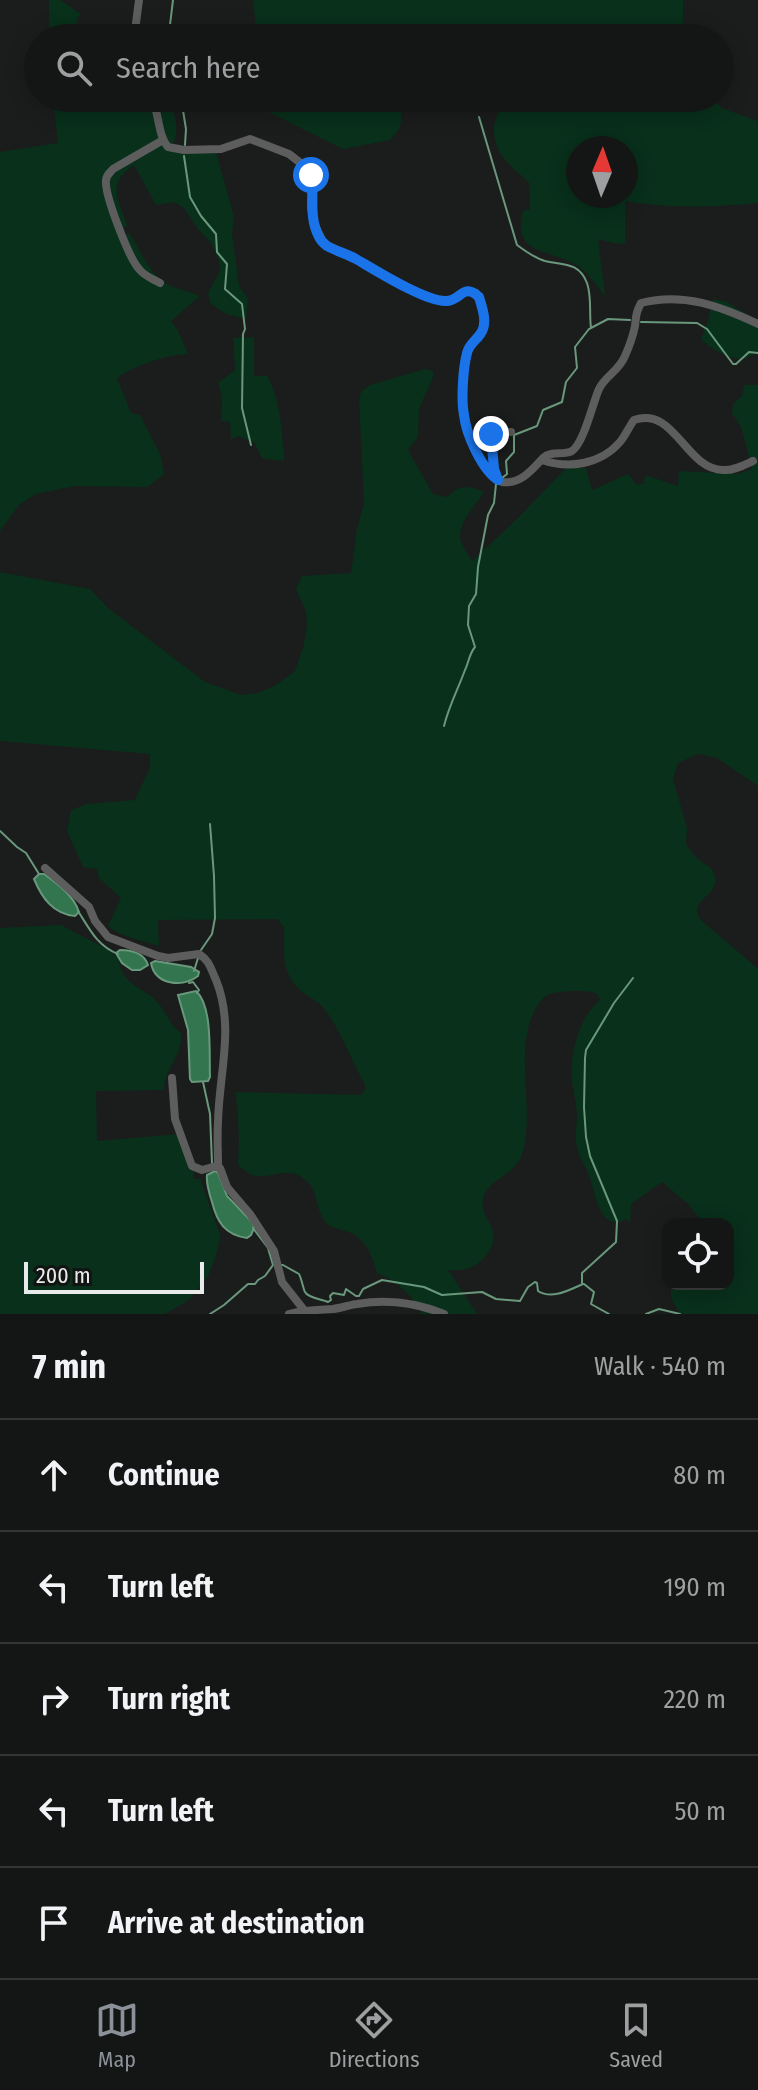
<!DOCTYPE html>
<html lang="en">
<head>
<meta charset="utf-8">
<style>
	:root { --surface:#141615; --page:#212322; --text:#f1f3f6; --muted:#9d9fa0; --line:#333534; --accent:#8c9099 }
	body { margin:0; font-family:"Fira Sans Condensed",sans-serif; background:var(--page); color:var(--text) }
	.controls { position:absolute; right:24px; bottom:24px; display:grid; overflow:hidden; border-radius:16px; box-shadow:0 4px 20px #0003 }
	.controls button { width:72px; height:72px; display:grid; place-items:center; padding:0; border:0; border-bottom:2px solid var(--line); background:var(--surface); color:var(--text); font:40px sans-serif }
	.compass { position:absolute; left:566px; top:136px; width:72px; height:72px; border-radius:50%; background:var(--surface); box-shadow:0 4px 20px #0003; rotate:2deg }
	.scale { position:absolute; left:24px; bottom:20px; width:180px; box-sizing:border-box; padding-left:8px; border:4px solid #e9ebea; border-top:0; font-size:22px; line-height:28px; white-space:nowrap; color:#e9ebea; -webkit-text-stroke:6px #121413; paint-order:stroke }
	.stop { position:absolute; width:24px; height:24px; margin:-18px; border:6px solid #1a73e8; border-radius:50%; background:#fff }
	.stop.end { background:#1a73e8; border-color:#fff; box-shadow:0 2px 8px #0008 }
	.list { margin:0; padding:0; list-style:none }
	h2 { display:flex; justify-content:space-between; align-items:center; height:104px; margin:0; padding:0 32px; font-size:34px }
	h2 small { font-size:26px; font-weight:400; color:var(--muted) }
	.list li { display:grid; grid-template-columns:52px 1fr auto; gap:24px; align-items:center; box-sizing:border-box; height:112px; padding:0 32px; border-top:2px solid var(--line) }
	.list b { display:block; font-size:30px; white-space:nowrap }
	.list em { font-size:26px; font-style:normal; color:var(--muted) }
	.icon { flex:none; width:44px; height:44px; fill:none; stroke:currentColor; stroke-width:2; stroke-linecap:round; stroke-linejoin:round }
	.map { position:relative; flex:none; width:758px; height:1314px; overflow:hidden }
	.search { position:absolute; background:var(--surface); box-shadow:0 4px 20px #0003; left:24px; right:24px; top:24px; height:88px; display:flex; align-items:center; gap:20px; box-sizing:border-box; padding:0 28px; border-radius:44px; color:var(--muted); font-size:30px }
	.sheet { height:664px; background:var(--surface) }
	nav { display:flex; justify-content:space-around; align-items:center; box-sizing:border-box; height:112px; border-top:2px solid var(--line); background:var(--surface); font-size:22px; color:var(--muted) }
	nav a { display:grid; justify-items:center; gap:4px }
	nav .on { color:var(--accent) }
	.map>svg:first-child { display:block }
</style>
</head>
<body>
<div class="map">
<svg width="758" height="1314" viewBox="0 0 758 1314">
	<rect width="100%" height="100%" fill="#1b1d1c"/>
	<path fill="#08301b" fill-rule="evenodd" d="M 49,0 L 60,0 L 81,14 L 77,19 L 76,29 L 86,38 L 49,38 Z
		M 253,0 L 683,0 L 683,38 L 257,38 Z
		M 53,98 L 167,98 C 175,113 180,127 173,144 L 179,147 L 216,152 L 234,217 L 232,234 L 239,286 L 248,299 L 246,319 L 226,314 L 210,303 L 208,293 L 220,271 L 219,261 L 212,244 L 198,229 L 184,208 L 174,202 L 156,205 L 134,165 C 106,184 118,198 127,225 L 122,230 L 125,235 L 129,233 C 142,251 148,274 169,285 C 179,290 190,291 200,296 L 171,321 L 178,331 L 188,354 C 165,355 136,365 117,378 L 131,413 L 140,415 L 160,454 L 164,474 L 148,487 L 75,486 L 36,494 L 19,505 L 0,531 L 0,152 L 58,143 Z
		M 262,98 L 401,98 L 401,123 L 398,131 L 390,140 L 343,149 L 269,112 Z
		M 513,98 L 712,98 L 722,108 L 758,121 L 756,124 L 758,125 L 758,203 C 713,207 670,209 625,201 L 625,244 L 613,243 L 598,239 L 605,296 C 595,285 587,269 573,263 C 546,249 512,254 523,211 L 530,209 L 529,183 C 523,176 516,172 510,165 C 489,145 487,115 513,98 ZM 626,148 L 626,196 L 578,196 L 578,148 Z
		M 713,299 L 727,302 L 758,321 L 758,351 C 755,353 749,357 746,358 C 731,361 710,349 701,339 L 709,318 Z
		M 254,337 L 254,376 L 267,376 C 280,397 283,437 284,461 L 262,458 L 254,442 L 238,436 L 231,440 L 230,422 L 221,421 L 222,397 L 218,383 L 235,370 L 233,338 Z
		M 425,369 L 433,371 L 433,377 L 419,409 L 418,437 L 408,450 L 433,494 L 447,497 C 461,484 466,485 484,492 C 475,507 454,526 462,544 C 465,550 469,556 472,561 L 520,516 L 566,468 L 586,468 L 592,490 L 628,474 L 637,485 L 644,483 L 645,475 L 678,486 L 679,471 L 737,474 L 752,469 L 741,427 L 732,413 L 733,404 L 742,396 L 744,385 L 758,385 L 758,786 L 717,758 L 698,754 L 678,763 L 673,779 L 687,828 L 686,844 C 690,849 693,855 698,859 C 705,865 713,866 715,877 C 719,897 686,900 701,920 L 758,969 L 758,1314 L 680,1314 C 674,1303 667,1296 673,1284 L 679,1286 L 682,1284 L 728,1284 L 728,1224 L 704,1224 L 688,1204 L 662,1182 L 631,1204 L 630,1223 L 626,1219 C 599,1234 596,1192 589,1176 C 586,1166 579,1158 577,1147 C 574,1137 577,1127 577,1116 C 577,1104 573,1092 572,1079 C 570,1052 579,1018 600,1000 C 597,995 598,993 591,992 C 584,990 555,991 548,995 C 540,999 534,1010 531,1019 C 516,1062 535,1110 522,1154 C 516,1175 486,1180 483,1199 C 480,1213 491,1220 493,1233 C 496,1247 484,1261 472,1267 C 465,1271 455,1270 448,1270 L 477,1314 L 421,1314 L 419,1303 L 413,1302 L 412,1298 L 394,1281 L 377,1273 C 372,1255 365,1236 345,1231 C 336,1228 329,1228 324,1220 C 314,1205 319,1188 302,1177 C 285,1166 269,1180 253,1175 C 248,1174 242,1168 238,1165 L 239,1136 L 236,1092 L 361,1095 L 365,1090 L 365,1085 C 352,1061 342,1034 326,1011 C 319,1000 306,997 297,987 C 280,969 285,949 284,927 L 277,919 L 158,920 L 159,946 C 142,940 122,938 108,926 L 121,898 L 99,878 L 97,869 L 83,867 L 67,831 L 71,810 L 87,804 L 135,800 L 150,767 L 150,754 L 0,741 L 0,572 L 90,589 L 108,608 L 205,682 L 241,695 L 258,693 L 276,685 L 295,671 L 303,648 L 307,626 L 306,612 L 296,589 L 302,576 L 351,573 L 357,529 L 364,504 L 359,399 L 361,392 L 370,385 Z
		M 61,925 L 103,947 L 118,957 C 122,990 147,985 162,1008 C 170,1019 169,1024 181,1033 C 183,1056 164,1069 164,1090 L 96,1091 L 97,1141 L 181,1134 L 194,1172 L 193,1179 L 200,1179 L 218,1229 L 220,1237 L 216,1256 L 208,1276 L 189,1300 L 165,1314 L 0,1314 L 0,928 Z"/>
	<path fill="#32754e" stroke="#69987d" stroke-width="2" d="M 39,874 L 44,874 C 58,884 74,896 79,912 L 75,916 C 53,914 42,898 34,879 Z
		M 120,950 C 132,950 144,953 148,965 L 140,970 L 132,970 L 122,963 L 116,953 Z
		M 155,961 L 191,967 L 199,972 L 198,976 C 182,988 155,985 151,963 Z
		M 196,991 C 213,1006 209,1055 210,1077 L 208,1081 L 192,1082 L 190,1079 L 188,1030 L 178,995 Z
		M 215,1171 L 218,1173 L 227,1196 L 253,1223 L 254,1228 L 251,1235 L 247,1238 C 225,1235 217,1222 212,1202 C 209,1193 206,1184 207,1175 Z"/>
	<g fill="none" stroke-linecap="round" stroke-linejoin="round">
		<path stroke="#69987d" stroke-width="2" d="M 172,38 L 170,25 L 173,0
			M 181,98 L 186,129 L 185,145
			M 479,117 L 517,245 C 525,251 535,258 545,261 C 563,265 579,262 587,283 C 592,297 589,314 591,328
			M 184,156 L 190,197 L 201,216 L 216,234 L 217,252 L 227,264 L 225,289 L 242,304 L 245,329 L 243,334 L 242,408 L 251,445
			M 641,322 L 697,323 L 707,329 L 733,364 L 736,364 L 749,352 L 758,353
			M 502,478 L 507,474 L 506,461 L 514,452 L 514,435 L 537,426 L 543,410 L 562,402 L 566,382 L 577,368 L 575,347 L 589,329 L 608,319 L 630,320
			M 444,726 C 449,706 458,689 465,670 C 469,662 469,654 475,647 L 468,625 L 469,606 L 476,594 L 478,567 L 488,515 L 494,503 L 496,484
			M 0,831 L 17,847 L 26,853 L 39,874
			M 78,911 C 89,928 97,946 118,954
			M 201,950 L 212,934 L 215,918 L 214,876 L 210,824
			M 194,971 L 198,958
			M 189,983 L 193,982 L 199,990 L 197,993
			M 203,1082 L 210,1114 L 212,1163
			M 253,1228 L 268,1248 L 273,1265
			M 279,1265 L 283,1265 L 299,1274 C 301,1277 304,1291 305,1292 C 308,1298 321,1299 328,1302 L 331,1300 L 330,1296 L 333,1293 L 344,1295 L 346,1289 L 356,1296 L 359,1296 L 363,1289 L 382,1280 L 424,1287 L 442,1295 L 482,1292 L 496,1299 L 520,1301 L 528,1287 L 535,1282 L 537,1283 L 538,1291 C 552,1300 569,1290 583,1284
			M 582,1283 L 582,1273 L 616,1242 L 617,1221 L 590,1156 L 586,1137 L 584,1107 L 585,1058 L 586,1050 L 614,1003 L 633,978
			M 584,1284 L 594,1292 L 591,1304 L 609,1314
			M 210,1314 L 224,1305 L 248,1284 L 255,1284 L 258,1280 L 265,1276 L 273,1265
			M 646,1314 L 659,1309 L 680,1314"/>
		<path stroke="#5c5d5c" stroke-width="8" d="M 137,38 L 136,23 L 139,0
			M 152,98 C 159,113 158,136 168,147 L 184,150 L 221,149 L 250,139 L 289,154 L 307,168 L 312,179 L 311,207 L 313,221 L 324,244 L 346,254 L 409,289 L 438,300 L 451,301 L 466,291 L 476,293 C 482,302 486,318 483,328 C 481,338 469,343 467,354 C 463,369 461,399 464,415 C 466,432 484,477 502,482 C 520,485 533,469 543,458 C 552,450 563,456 572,451 C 584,443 593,402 599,389 C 605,376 619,371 625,356 C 629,347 633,336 635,326 C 636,317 636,312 641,303 C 683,292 720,306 758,324
			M 160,283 C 153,279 144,276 139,269 C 129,258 104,194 106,180 C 107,174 109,174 113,169 L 163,140
			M 542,460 C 568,469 600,465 620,442 C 625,436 629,427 634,420 C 675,406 685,469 723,470 C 733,471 744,465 753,461
			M 497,479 L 494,469 L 491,434 L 495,432 L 511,432
			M 45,868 L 89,907 L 95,921 L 108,937 L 158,956 L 168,958 L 199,954 C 209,960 211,969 216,980 C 235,1027 219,1073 218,1122 C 217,1137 218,1151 218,1166
			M 172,1078 L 175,1119 L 192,1166 L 202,1170 L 216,1166 L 220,1168 L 227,1187 L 250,1214 L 274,1251 L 282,1282 L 304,1310
			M 289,1314 C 304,1310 317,1310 333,1309 C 341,1308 349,1305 357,1304 C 387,1299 417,1303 444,1314"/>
	</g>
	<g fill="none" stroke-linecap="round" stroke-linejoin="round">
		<path stroke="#1a73e8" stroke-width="10" d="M 311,175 C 315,196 308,216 319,237 C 321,241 323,243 327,246 C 336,251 347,254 356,259 C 375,270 426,302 446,301 C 461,301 463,282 479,297 C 482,307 488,323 481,333 C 476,341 469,344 467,353 C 463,368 461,400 464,415 C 466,434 482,470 498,480 L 494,469 L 491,434"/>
	</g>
</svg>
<div class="controls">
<button><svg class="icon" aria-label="locate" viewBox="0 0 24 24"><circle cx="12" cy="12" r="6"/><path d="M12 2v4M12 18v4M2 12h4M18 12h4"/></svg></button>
</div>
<svg class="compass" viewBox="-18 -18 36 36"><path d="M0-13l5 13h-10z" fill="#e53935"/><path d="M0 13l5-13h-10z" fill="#9d9fa0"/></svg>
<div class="scale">200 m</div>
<div class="stop" style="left:311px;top:175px"></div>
<div class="stop end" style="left:491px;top:434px"></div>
<div class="search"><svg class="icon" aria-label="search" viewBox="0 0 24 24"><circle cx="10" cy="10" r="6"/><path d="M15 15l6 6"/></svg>Search here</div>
</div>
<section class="sheet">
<h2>7 min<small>Walk · 540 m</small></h2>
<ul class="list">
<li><svg class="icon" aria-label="ahead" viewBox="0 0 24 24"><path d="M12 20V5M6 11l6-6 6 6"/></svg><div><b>Continue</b></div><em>80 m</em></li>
<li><svg class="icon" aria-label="left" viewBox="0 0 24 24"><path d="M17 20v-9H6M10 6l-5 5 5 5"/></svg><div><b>Turn left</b></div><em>190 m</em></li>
<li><svg class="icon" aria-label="right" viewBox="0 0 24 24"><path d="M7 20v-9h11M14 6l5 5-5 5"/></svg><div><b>Turn right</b></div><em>220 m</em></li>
<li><svg class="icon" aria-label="left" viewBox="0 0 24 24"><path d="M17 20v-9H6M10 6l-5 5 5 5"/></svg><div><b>Turn left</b></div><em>50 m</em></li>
<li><svg class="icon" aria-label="arrive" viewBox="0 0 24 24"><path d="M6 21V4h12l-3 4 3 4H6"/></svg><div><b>Arrive at destination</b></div></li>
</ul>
</section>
<nav>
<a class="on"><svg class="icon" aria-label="map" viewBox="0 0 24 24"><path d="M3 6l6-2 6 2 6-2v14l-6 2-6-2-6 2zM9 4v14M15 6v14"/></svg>Map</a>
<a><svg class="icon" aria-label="directions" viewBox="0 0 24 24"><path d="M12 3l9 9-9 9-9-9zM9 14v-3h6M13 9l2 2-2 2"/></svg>Directions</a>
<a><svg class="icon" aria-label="saved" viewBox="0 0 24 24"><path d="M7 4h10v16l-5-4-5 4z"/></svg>Saved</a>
</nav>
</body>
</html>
